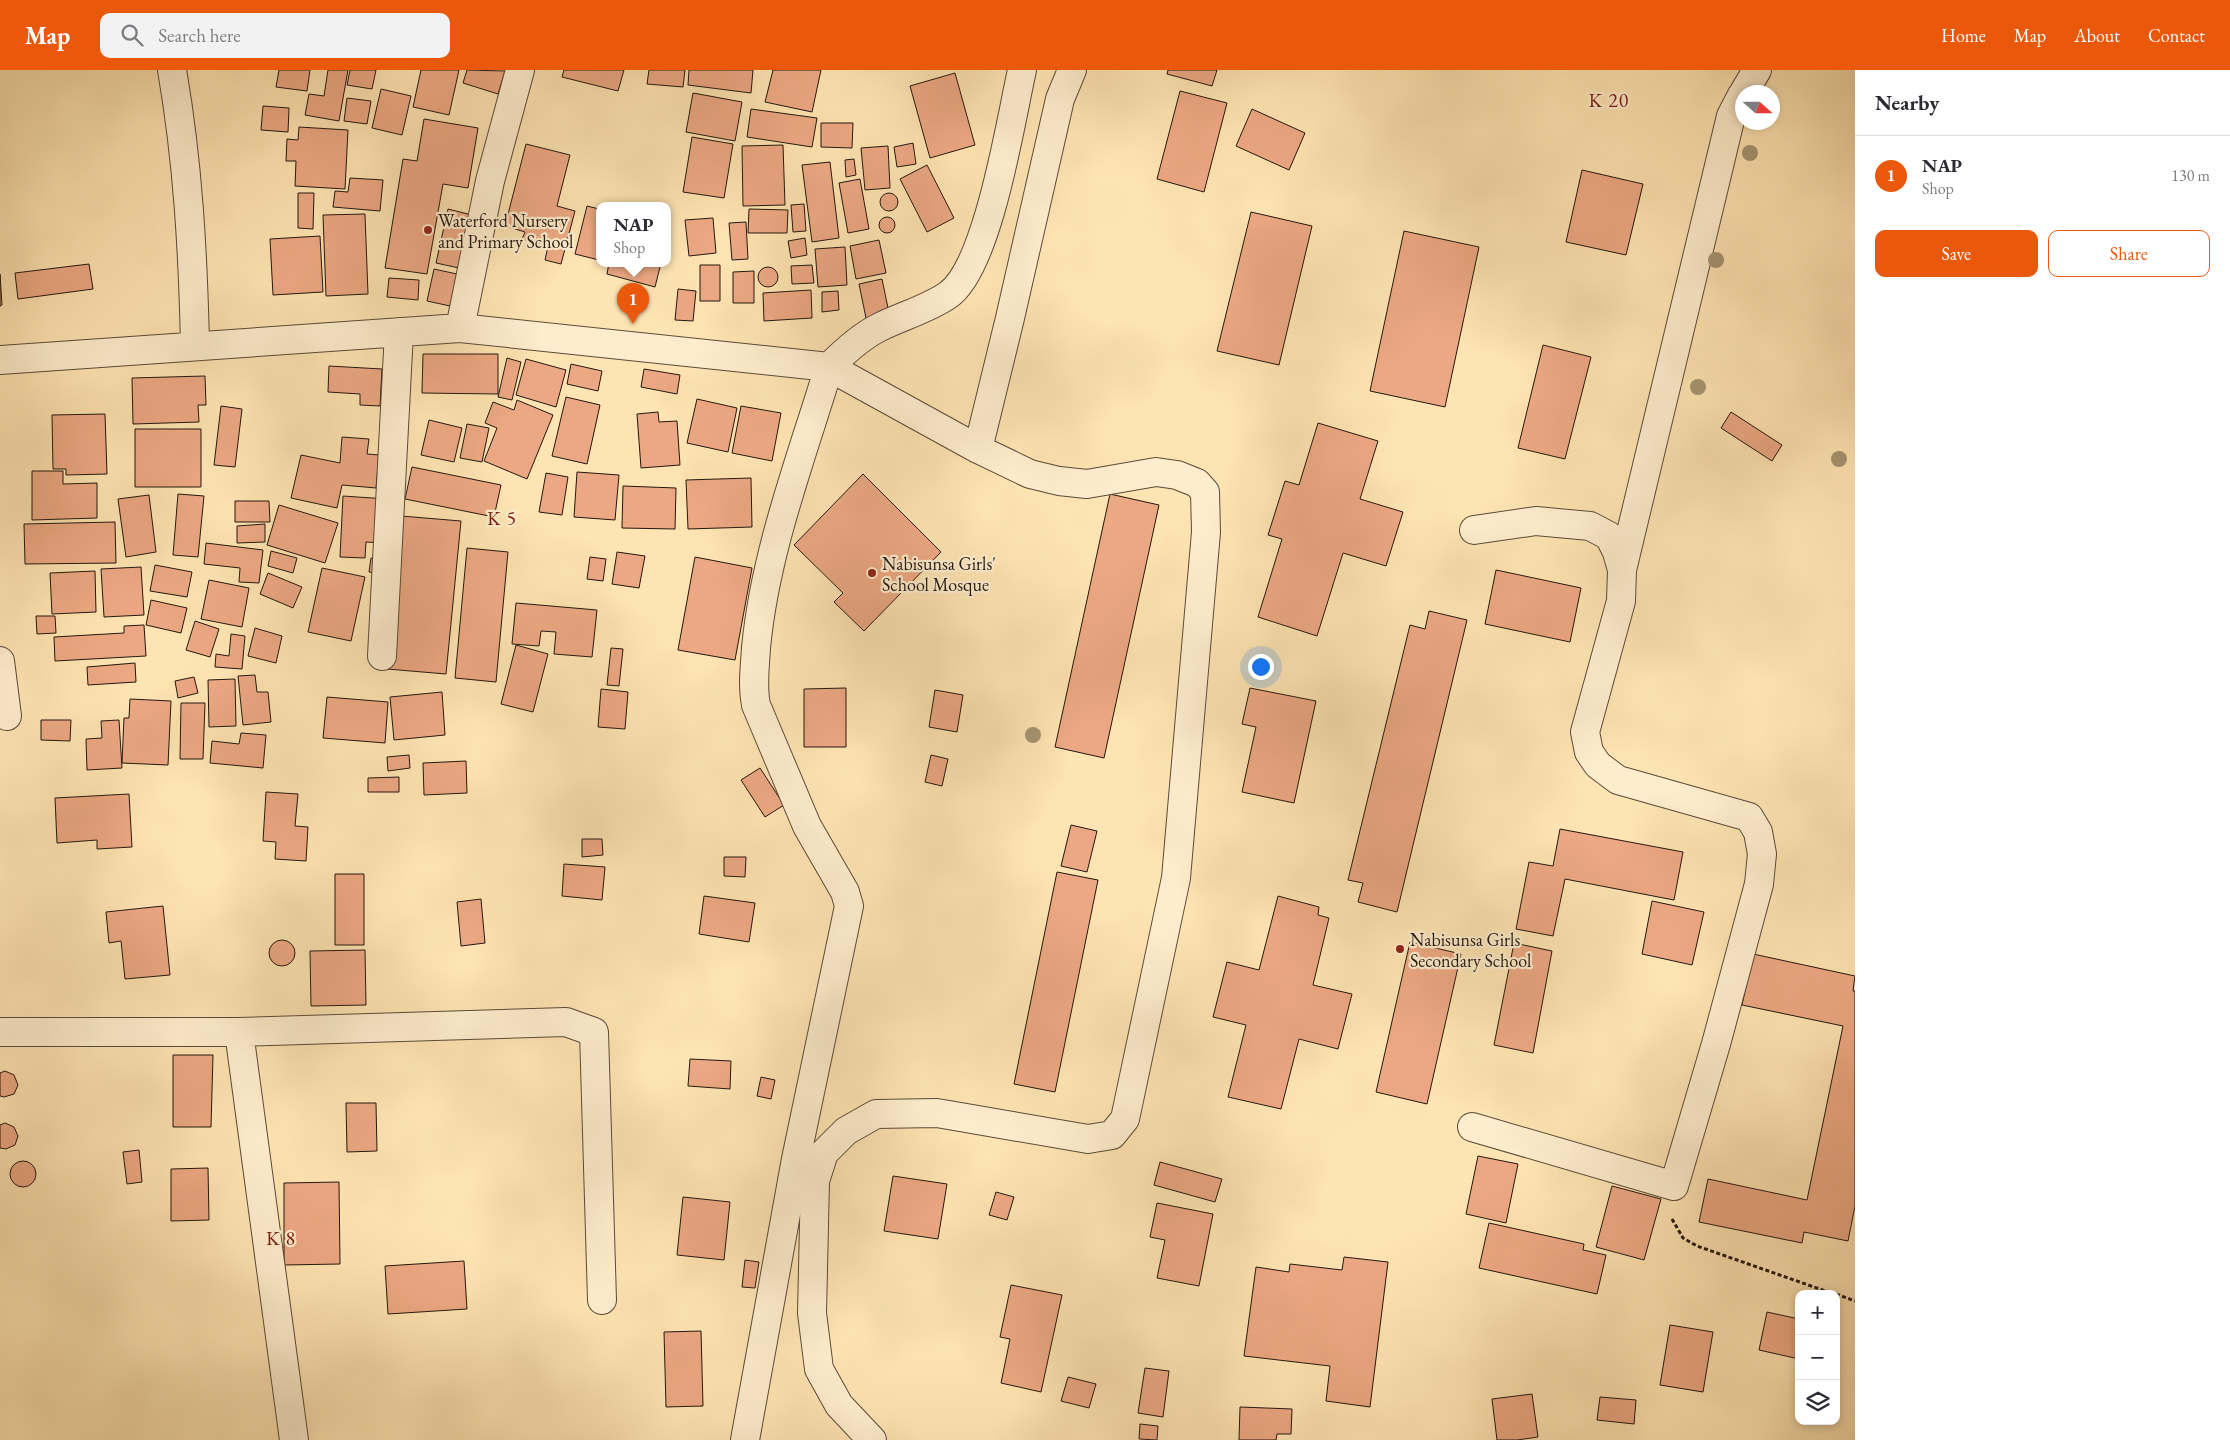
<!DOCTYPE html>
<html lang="en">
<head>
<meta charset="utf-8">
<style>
	:root { --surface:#fff; --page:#f2f2f3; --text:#2b2b33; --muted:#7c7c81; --line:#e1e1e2; --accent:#ea580c }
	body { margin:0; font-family:"EB Garamond",serif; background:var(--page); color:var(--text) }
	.controls { position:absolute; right:15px; bottom:15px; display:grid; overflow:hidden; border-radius:10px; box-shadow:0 2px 8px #0003 }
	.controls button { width:45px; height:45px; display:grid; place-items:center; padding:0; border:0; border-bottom:1px solid var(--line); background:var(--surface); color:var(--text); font:25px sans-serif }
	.compass { position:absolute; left:1735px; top:15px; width:45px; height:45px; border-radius:50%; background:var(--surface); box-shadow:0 2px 8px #0003; rotate:111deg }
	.you { position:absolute; left:1260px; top:596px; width:18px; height:18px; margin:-12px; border:4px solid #fff; border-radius:50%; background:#1a73e8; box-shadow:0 0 0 8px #1a73e833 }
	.badge { display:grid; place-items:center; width:32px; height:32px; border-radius:50%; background:var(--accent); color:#fff; font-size:16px; font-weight:700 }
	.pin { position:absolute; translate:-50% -41px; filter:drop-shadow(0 1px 2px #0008) }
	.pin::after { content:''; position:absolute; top:26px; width:18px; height:15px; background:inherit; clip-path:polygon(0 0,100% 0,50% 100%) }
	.popup { position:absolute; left:596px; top:132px; width:75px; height:65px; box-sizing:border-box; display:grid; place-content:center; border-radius:10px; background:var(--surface); filter:drop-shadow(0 1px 4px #0005); font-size:16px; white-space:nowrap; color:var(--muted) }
	.popup b { font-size:19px; color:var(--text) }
	.popup::after { content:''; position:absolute; left:50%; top:100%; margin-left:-10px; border:10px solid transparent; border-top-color:var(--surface) }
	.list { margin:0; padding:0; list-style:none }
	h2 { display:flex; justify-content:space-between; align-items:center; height:65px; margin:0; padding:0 20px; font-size:21px }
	h2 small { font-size:16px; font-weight:400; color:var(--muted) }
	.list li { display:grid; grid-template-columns:32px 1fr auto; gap:15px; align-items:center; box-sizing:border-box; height:80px; padding:0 20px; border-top:1px solid var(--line) }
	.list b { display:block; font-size:19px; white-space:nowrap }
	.list p { margin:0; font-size:16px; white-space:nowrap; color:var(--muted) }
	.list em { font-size:16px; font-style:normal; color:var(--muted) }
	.actions { display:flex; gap:10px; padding:15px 20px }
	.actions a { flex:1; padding:11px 0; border:1px solid var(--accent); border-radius:10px; text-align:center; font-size:18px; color:var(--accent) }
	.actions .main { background:var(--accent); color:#fff }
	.icon { flex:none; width:28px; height:28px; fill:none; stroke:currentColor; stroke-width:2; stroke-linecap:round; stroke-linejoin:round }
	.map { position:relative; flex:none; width:1855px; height:1370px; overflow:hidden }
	header { display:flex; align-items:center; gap:30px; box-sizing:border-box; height:70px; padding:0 25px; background:var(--accent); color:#fff }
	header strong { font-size:24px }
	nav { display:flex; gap:28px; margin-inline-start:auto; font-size:18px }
	.search { width:350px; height:45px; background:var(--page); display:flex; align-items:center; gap:12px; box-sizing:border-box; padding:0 18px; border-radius:10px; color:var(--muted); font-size:19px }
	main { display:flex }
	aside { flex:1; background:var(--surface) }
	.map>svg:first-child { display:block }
</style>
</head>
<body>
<header>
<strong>Map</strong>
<div class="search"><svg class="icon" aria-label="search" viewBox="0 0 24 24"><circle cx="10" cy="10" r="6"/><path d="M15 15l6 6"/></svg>Search here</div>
<nav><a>Home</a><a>Map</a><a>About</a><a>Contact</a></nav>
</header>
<main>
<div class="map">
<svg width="1855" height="1370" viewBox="0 0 1855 1370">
	<rect width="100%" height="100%" fill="#fee4b2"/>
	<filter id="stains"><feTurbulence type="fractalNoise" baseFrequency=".004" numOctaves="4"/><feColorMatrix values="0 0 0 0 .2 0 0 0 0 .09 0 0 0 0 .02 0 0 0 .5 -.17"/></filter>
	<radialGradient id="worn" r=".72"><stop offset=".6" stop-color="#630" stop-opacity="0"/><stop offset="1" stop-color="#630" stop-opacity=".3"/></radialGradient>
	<path fill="#eca883" stroke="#231711" d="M 279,0 L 310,0 L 307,21 L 276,17 Z
		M 328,0 L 348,0 L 339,51 L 305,45 L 309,24 L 324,26 Z
		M 350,0 L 376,0 L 372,19 L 347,15 Z
		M 421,0 L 459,0 L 449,45 L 413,37 Z
		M 467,0 L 505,1 L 498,24 L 463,13 Z
		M 564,0 L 624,0 L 618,21 L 562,7 Z
		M 649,0 L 685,0 L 683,17 L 647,14 Z
		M 689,0 L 753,0 L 751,23 L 688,15 Z
		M 773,0 L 821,0 L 812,42 L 765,32 Z
		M 1168,0 L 1217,0 L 1212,16 L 1167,4 Z
		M 955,3 L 975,75 L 930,88 L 910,16 Z
		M 381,19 L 411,26 L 402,65 L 372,58 Z
		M 1180,21 L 1227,33 L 1204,122 L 1157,109 Z
		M 693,23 L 742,32 L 735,71 L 686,62 Z
		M 347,28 L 371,31 L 367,54 L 344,51 Z
		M 263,36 L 289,38 L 288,62 L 261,60 Z
		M 751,39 L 817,48 L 812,77 L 747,67 Z
		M 1252,39 L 1305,63 L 1289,100 L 1236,76 Z
		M 424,49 L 478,58 L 468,118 L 443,114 L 427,204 L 385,198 L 403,89 L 417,91 Z
		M 821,53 L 853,53 L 852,78 L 821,77 Z
		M 299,57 L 348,60 L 345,119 L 295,116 L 296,91 L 286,91 L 287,69 L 298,70 Z
		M 692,67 L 733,74 L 724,128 L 683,122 Z
		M 913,73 L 916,94 L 897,97 L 894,77 Z
		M 526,74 L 570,85 L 557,136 L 575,141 L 561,194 L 545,190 L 548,176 L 522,169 L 525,162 L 505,156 Z
		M 783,75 L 785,135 L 743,136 L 742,76 Z
		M 888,76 L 890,118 L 865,120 L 861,78 Z
		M 854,89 L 856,105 L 846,107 L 845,90 Z
		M 830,92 L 839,168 L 812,172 L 802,95 Z
		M 927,95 L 954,148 L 927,162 L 900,109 Z
		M 1582,100 L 1643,114 L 1626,185 L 1566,172 Z
		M 350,108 L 383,110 L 380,141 L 333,137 L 335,121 L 348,122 Z
		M 860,109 L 869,159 L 848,163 L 839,113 Z
		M 298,123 L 314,123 L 313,159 L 298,158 Z
		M880 132a9 9 0 1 1 18 0a9 9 0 1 1-18 0Z
		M 804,134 L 806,161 L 793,162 L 791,135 Z
		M 587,136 L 599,139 L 599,190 L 575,184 Z
		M 448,139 L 472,145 L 459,198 L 436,193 Z
		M 749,139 L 788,140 L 787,163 L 748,163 Z
		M 1251,142 L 1312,156 L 1279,295 L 1217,281 Z
		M 365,144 L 368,224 L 326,226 L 323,145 Z
		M879 155a8 8 0 1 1 16 0a8 8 0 1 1-16 0Z
		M 713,148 L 716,183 L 689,186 L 685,150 Z
		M 746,152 L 748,189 L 732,190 L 729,153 Z
		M 1404,161 L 1479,177 L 1445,337 L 1370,321 Z
		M 320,166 L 323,222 L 273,225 L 270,169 Z
		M 805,168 L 807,185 L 791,188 L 788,171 Z
		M 879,170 L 886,203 L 856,209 L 850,176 Z
		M 845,177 L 847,215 L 818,217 L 815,179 Z
		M 609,193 L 661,193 L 655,217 L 607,204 Z
		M 89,194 L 93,219 L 18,229 L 15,203 Z
		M 700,195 L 720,195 L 720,231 L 700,231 Z
		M 812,195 L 814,213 L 792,214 L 791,196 Z
		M758 207a10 10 0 1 1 20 0a10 10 0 1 1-20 0Z
		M 434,199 L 457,204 L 450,236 L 427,231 Z
		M 754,201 L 754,233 L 733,233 L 733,202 Z
		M 0,204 L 2,235 L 0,236 Z
		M 389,208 L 419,210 L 418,230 L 387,227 Z
		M 882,209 L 889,243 L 866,248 L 859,214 Z
		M 678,219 L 696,221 L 693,251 L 675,250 Z
		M 811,220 L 812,248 L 764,251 L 763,223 Z
		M 838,221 L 839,240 L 822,242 L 822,222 Z
		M 1543,275 L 1591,287 L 1565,389 L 1518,378 Z
		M 423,284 L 498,284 L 498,324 L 422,323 Z
		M 507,288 L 521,292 L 512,330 L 498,327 Z
		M 526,289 L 566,300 L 556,337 L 516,325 Z
		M 571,294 L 602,301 L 598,321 L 567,314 Z
		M 329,296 L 382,299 L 380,336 L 360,335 L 360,324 L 328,322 Z
		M 644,299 L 680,305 L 677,324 L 641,317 Z
		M 205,306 L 206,335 L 198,335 L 199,352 L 133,354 L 132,308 Z
		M 566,327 L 600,335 L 587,394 L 552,386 Z
		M 697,329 L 737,338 L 728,382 L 687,373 Z
		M 517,330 L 553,345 L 527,409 L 484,391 L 497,358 L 485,353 L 493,332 L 514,340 Z
		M 221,336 L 242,339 L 235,397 L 214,395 Z
		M 741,336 L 781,343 L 772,391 L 732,383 Z
		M 658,342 L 659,352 L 677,351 L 680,395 L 641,398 L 637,344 Z
		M 1731,342 L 1782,375 L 1772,391 L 1721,358 Z
		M 105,344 L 107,404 L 66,405 L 66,399 L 53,399 L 52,345 Z
		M 429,350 L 462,358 L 454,392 L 421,385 Z
		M 1318,353 L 1378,371 L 1360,429 L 1403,442 L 1386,496 L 1343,483 L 1317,566 L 1258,547 L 1282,469 L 1268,465 L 1285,411 L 1299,415 Z
		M 467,354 L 489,358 L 482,392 L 460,388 Z
		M 135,359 L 201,359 L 201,417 L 135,417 Z
		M 342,367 L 369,369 L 367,384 L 379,385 L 376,418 L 342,415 L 337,438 L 291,428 L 301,385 L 340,393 Z
		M 412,397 L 501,415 L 494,447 L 405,429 Z
		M 32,401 L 63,401 L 63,414 L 97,413 L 97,448 L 32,450 Z
		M 577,402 L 619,405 L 615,450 L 574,447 Z
		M 546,403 L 568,407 L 562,445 L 539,442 Z
		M 863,404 L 941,482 L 864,561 L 834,532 L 843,523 L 794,475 Z
		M 751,408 L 752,457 L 688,459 L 686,410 Z
		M 623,416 L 676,418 L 675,459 L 622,458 Z
		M 178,424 L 204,426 L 198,487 L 173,485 Z
		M 1110,424 L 1159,435 L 1104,688 L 1055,677 Z
		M 149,425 L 156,482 L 126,487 L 118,429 Z
		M 343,426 L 387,429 L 384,473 L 366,472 L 365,488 L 340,487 Z
		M 235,431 L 269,431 L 270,452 L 235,452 Z
		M 279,435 L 338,453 L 325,493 L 267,475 Z
		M 401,446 L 461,451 L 446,604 L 387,599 Z
		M 115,452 L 116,493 L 25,494 L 24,454 Z
		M 265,454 L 265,472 L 237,473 L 237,456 Z
		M 206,473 L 263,480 L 259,513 L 239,512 L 240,498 L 204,494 Z
		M 467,478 L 508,482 L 496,612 L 455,608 Z
		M 271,481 L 297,488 L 293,503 L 268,496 Z
		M 617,482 L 645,486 L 639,518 L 612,514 Z
		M 590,487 L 606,489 L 603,511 L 587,509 Z
		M 695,487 L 752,498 L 735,590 L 678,580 Z
		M 371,488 L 384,490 L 381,504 L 369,502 Z
		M 155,495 L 192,502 L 187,527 L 150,521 Z
		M 141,497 L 144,545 L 104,547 L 101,499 Z
		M 322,498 L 365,507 L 351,571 L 308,562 Z
		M 1496,500 L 1581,518 L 1570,572 L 1485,554 Z
		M 95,501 L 96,542 L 52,544 L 50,503 Z
		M 268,503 L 302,517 L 293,538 L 260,524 Z
		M 209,510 L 249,518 L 242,557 L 201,549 Z
		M 151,530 L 187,538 L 181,563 L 146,555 Z
		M 516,533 L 597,540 L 592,587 L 554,584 L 556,562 L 541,561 L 539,576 L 512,574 Z
		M 1429,541 L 1467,550 L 1397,842 L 1358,832 L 1363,813 L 1348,810 L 1410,555 L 1425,559 Z
		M 36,546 L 55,546 L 56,563 L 37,564 Z
		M 195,551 L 219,559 L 210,587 L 186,580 Z
		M 144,555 L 146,586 L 55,591 L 54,567 L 124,563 L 124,556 Z
		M 255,558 L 282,566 L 276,593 L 248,586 Z
		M 231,564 L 245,566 L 242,599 L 215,597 L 216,584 L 229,586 Z
		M 516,575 L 548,584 L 533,642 L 501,634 Z
		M 611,578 L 623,579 L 619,616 L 607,615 Z
		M 135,593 L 136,612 L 88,615 L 87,597 Z
		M 255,605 L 257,622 L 268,622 L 271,652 L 243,655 L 238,606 Z
		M 194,607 L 198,623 L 178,628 L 175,611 Z
		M 235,609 L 236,656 L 209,657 L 208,610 Z
		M 846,618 L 846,677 L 804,677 L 804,619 Z
		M 1250,618 L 1316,631 L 1294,733 L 1242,722 L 1256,657 L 1242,654 Z
		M 601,619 L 628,622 L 625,659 L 598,657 Z
		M 935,620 L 963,625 L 957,662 L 929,657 Z
		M 442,622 L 445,665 L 394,670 L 390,627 Z
		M 327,627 L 388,632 L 385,673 L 323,668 Z
		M 130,629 L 171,631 L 168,695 L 122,693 L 124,648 L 129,648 Z
		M 181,633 L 205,633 L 203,689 L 180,689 Z
		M 41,650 L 71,650 L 70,671 L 41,670 Z
		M 119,650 L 122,698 L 87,700 L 86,669 L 102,668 L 101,651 Z
		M 241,663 L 266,665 L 263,698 L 210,693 L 212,671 L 239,674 Z
		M 409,685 L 410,698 L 388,701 L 387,687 Z
		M 931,685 L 948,689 L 942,716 L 925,712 Z
		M 466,691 L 467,723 L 424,725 L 423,693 Z
		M 760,698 L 784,735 L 765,747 L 741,710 Z
		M 399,707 L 399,722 L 368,722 L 368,708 Z
		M 266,722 L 298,724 L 295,756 L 308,757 L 306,791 L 275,789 L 276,772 L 263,771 Z
		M 129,724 L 132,777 L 97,779 L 97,770 L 57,773 L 55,728 Z
		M 1071,755 L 1097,761 L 1087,802 L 1061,796 Z
		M 1560,759 L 1683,782 L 1674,830 L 1565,809 L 1553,866 L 1516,859 L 1529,792 L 1553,796 Z
		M 582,769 L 602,769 L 603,785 L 582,787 Z
		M 724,787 L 746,787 L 745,807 L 724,806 Z
		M 564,794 L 605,797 L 602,830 L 562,826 Z
		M 1057,802 L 1098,810 L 1055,1022 L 1014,1014 Z
		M 335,804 L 364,804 L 364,875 L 335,875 Z
		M 704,826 L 755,833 L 749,872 L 699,864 Z
		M 1278,826 L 1319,837 L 1318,845 L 1329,848 L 1313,915 L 1352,924 L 1338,979 L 1299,969 L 1281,1039 L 1228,1027 L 1246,955 L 1213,947 L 1227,892 L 1259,900 Z
		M 481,829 L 485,873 L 461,876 L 457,832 Z
		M 1652,831 L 1704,842 L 1692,895 L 1642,884 Z
		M 163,836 L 170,905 L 125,909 L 121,871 L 109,873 L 106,842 Z
		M269 883a13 13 0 1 1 26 0a13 13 0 1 1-26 0Z
		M 1410,872 L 1461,884 L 1427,1034 L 1376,1022 Z
		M 1514,873 L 1552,881 L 1533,983 L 1494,975 Z
		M 365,880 L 366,935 L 311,936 L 310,881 Z
		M 1753,884 L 1855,906 L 1853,921 L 1855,921 L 1855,1136 L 1848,1171 L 1804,1162 L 1802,1173 L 1699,1152 L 1708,1109 L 1807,1130 L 1843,956 L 1742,935 Z
		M 173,985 L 213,985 L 211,1057 L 173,1057 Z
		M 690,989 L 731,991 L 730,1019 L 688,1016 Z
		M 5,1001 L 14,1005 L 18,1015 L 14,1024 L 4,1027 L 0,1026 L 0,1003 Z
		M 761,1007 L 775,1010 L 771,1029 L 757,1026 Z
		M 346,1033 L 376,1033 L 377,1081 L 347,1082 Z
		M 5,1053 L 14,1057 L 18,1066 L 15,1075 L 6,1079 L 0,1078 L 0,1055 Z
		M 139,1080 L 142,1112 L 127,1114 L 123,1082 Z
		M 1478,1086 L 1518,1094 L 1506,1153 L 1466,1144 Z
		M10 1104a13 13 0 1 1 26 0a13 13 0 1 1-26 0Z
		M 1160,1092 L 1222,1109 L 1215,1132 L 1154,1115 Z
		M 208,1098 L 209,1150 L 171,1151 L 171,1099 Z
		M 893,1106 L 947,1114 L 938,1169 L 884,1161 Z
		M 339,1112 L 340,1194 L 284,1195 L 284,1113 Z
		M 1612,1116 L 1661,1129 L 1644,1190 L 1596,1177 Z
		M 996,1122 L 1014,1127 L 1007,1150 L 989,1145 Z
		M 683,1127 L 730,1132 L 724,1190 L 677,1185 Z
		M 1157,1133 L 1213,1144 L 1199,1216 L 1157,1208 L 1165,1170 L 1150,1167 Z
		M 1489,1153 L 1584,1174 L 1583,1180 L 1606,1185 L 1597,1224 L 1479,1198 Z
		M 1344,1187 L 1388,1192 L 1370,1337 L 1326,1331 L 1330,1296 L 1244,1286 L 1256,1197 L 1289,1202 L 1290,1194 L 1342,1200 Z
		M 745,1190 L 759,1192 L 755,1218 L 742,1217 Z
		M 464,1191 L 467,1239 L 388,1244 L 385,1196 Z
		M 1011,1215 L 1062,1225 L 1041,1322 L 1001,1313 L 1010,1269 L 1000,1267 Z
		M 1767,1242 L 1799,1249 L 1799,1289 L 1759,1280 Z
		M 1670,1255 L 1713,1262 L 1703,1322 L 1660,1315 Z
		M 701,1261 L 703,1336 L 666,1337 L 664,1262 Z
		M 1145,1298 L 1169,1301 L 1163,1347 L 1138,1343 Z
		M 1068,1307 L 1096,1314 L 1089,1338 L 1061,1331 Z
		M 1532,1324 L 1538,1367 L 1517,1370 L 1497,1370 L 1492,1329 Z
		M 1600,1327 L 1636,1330 L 1634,1354 L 1597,1350 Z
		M 1240,1337 L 1292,1339 L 1291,1364 L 1277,1364 L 1276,1370 L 1239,1370 Z
		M 1140,1354 L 1158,1356 L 1157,1370 L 1139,1369 Z"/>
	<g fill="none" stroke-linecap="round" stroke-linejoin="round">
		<defs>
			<path id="minor" d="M 172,0 C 188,92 193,183 195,276
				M 1744,22 L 1757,0
				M 460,258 L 490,111 L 520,0
				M 0,290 L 460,258 L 829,297 L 978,379 L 1030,404 L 1059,411 L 1087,414 L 1156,402 L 1177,405 L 1197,413 L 1205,422 L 1206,462 L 1176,808 L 1125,1049 L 1112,1065 L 1088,1069 L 937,1043 L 876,1044 L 846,1061 L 824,1083 L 815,1111 L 812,1243 L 819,1299 L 839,1335 L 872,1370
				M 978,379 L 1010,248 L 1060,29 L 1072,0
				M 1622,500 L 1731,46 L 1742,25
				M 382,586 L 399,262
				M 0,591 L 7,646
				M 0,962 L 239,962 L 566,952 L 594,962 L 602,1230
				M 239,962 L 294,1370
				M 1472,1057 L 1674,1116 L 1716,974 L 1759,814 L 1762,784 L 1758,762 L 1749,747 L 1618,710 L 1598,695 L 1589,682 L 1585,662 L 1621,531 L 1622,500 L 1617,482 L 1609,466 L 1590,456 L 1536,451 L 1474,460
				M 745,1370 L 796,1089 L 849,836 L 845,822 L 807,756 L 756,635 C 752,616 755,597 756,578 C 765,482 801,389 829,297 C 844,282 861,266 880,257 C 902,246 928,239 948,225 C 988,198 1011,49 1022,0"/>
		</defs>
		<use href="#minor" stroke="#5a4a39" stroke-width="30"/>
		<path stroke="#231711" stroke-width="3" stroke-dasharray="4 2.5" stroke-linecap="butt" d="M 1672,1149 L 1683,1168 L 1697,1176 L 1834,1224
			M 1836,1224 L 1855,1231"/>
		<use href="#minor" stroke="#feedcd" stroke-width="28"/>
	</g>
	<g fill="#a59471">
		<circle cx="1750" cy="83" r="8"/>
		<circle cx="1716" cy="190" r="8"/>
		<circle cx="1698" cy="317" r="8"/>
		<circle cx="1839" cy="389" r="8"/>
		<circle cx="1033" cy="665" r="8"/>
	</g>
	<g fill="#8f2418" stroke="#feedcd" stroke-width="2">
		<circle cx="428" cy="160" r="5"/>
		<circle cx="872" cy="503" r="5"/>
		<circle cx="1400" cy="879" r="5"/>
	</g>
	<g text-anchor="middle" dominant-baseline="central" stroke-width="4.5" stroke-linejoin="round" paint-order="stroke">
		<g font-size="18" fill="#231711" stroke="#feedcd" text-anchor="start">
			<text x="438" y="150">Waterford Nursery<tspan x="438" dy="21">and Primary School</tspan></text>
			<text x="882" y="493">Nabisunsa Girls'<tspan x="882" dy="21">School Mosque</tspan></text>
			<text x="1410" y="869">Nabisunsa Girls<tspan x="1410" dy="21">Secondary School</tspan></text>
		</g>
		<g font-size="20" letter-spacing="1" fill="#7a1f14" stroke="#feedcd">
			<text x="1609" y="30">K 20</text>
			<text x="502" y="448">K 5</text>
			<text x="281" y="1168">K 8</text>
		</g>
	</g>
	<rect width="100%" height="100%" filter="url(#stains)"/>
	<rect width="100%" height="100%" fill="url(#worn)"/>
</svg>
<div class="controls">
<button>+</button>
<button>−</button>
<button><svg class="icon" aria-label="layers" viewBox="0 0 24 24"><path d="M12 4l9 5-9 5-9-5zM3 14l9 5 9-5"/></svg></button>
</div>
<svg class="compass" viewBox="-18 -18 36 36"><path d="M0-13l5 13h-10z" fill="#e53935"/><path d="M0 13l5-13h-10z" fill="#7c7c81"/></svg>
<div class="you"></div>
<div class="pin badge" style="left:633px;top:254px">1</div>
<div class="popup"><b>NAP</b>Shop</div>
</div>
<aside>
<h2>Nearby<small></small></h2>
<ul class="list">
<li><span class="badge">1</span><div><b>NAP</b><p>Shop</p></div><em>130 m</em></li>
</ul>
<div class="actions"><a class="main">Save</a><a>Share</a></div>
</aside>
</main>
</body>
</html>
